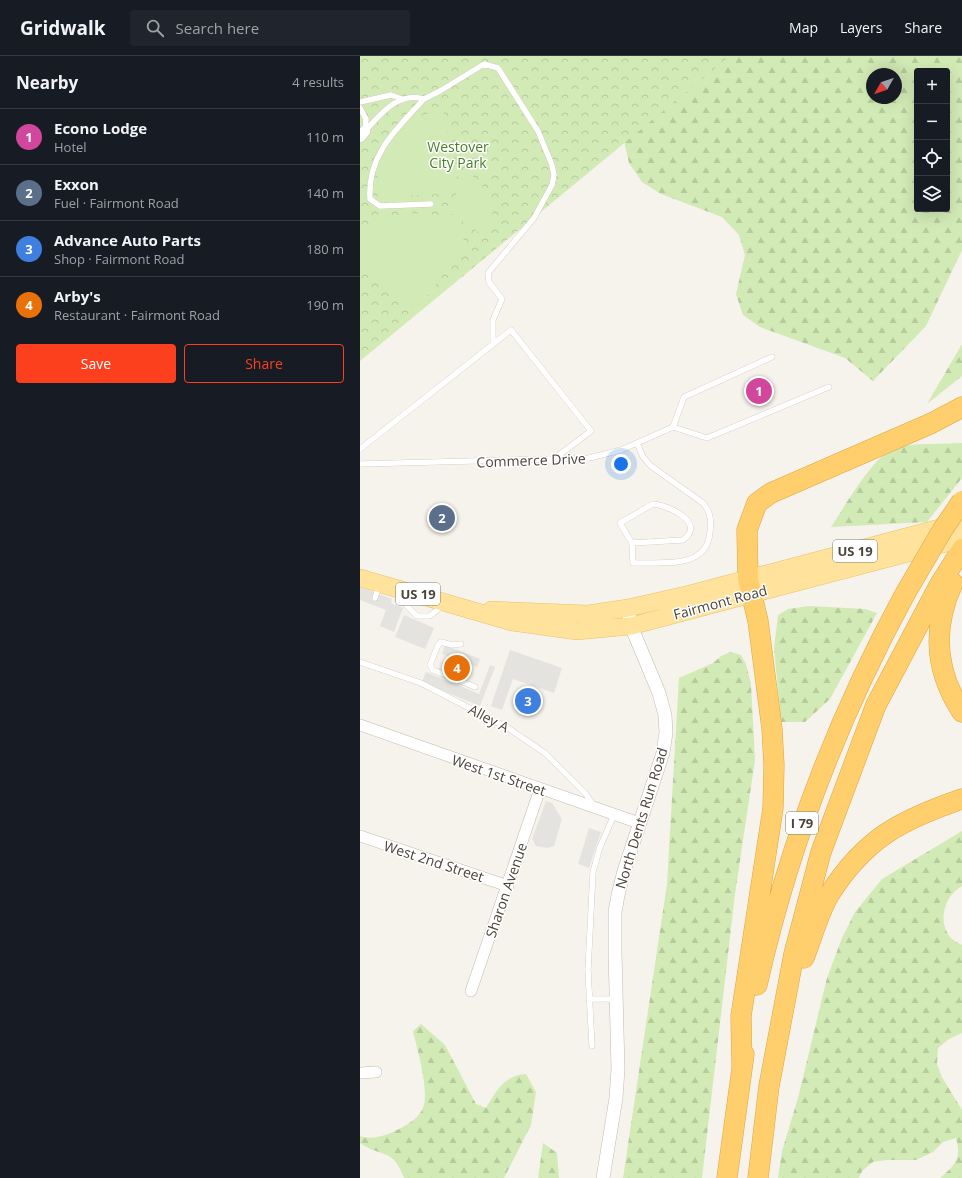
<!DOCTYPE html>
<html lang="en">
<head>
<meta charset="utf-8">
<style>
	:root { --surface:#171b24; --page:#20242c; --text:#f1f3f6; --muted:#9ea1a6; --line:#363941; --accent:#fc3f1d }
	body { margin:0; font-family:"Open Sans",sans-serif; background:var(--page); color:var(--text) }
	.controls { position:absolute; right:12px; top:12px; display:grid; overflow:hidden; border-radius:4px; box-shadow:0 4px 16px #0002 }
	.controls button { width:36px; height:36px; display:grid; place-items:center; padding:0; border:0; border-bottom:1px solid var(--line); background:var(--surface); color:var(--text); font:20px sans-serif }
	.compass { position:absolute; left:506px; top:12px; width:36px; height:36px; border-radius:50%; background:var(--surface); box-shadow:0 4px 16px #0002; rotate:230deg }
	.you { position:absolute; left:261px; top:408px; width:14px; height:14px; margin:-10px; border:3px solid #fff; border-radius:50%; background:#1a73e8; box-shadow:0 0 0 6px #1a73e833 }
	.badge { display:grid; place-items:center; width:26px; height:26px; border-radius:50%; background:var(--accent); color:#fff; font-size:13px; font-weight:700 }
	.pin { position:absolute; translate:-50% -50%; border:2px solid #fff; box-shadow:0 1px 4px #0006 }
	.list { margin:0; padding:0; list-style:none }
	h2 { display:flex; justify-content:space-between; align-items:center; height:52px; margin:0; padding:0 16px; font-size:17px }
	h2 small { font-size:13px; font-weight:400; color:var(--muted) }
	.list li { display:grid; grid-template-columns:26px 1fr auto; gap:12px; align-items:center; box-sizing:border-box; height:56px; padding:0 16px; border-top:1px solid var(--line) }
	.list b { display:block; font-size:15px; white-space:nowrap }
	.list p { margin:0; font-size:13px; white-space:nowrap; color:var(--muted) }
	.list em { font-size:13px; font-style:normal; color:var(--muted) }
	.actions { display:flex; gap:8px; padding:12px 16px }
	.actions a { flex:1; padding:9px 0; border:1px solid var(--accent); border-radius:4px; text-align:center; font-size:14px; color:var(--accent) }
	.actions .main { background:var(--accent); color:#fff }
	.icon { flex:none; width:22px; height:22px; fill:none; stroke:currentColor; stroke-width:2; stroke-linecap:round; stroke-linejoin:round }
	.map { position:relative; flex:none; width:602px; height:1122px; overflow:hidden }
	header { display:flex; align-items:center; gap:24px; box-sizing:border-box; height:56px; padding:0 20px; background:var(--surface); border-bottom:1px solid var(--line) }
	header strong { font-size:19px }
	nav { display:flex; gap:22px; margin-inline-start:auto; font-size:14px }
	.search { width:280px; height:36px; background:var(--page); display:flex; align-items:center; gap:10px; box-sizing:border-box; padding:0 14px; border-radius:4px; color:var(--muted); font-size:15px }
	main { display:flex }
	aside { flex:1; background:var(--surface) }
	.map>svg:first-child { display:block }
</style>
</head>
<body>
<header>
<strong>Gridwalk</strong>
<div class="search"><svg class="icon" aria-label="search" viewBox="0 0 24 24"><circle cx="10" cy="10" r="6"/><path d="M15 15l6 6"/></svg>Search here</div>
<nav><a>Map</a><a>Layers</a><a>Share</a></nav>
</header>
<main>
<aside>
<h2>Nearby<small>4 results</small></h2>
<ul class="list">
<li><span class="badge" style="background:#d1479c">1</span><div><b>Econo Lodge</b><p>Hotel</p></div><em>110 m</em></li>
<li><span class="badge" style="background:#5c6f8a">2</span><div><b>Exxon</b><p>Fuel · Fairmont Road</p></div><em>140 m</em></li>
<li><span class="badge" style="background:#3f7fe0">3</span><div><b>Advance Auto Parts</b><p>Shop · Fairmont Road</p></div><em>180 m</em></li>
<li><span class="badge" style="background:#e8710a">4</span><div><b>Arby's</b><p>Restaurant · Fairmont Road</p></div><em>190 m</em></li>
</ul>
<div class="actions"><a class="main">Save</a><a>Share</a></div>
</aside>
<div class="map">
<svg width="602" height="1122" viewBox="0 0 602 1122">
	<defs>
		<pattern id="forest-firs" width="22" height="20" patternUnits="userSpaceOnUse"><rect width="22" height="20" fill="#d2eab5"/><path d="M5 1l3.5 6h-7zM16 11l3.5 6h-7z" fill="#b6ca9c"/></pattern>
		<pattern id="park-crowns" width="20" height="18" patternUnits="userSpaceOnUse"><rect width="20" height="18" fill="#d2eab5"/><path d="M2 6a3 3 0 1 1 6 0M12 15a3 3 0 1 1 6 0" fill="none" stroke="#b6ca9c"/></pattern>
	</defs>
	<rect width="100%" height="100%" fill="#f6f3ec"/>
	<path fill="url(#forest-firs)" fill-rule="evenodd" d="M 269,0 L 602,0 L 602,194 L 566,270 L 513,325 L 485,302 L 400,271 L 383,259 L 376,238 L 385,199 L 379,179 L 362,161 L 301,138 L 282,126 L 269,107 L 264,85 ZM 557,15 L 587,15 L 587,153 L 557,153 ZM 512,18 L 536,18 L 536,42 L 512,42 Z
		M 602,288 L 602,320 L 567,348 Z
		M 602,387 L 602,422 L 567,466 L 471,471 C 484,452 515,396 537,391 C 557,387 582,388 602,387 Z
		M 449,550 L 505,553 L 517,557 L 470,643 L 445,666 L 421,666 L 414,592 L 418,559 L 428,553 Z
		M 371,596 L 381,599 L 386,608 L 391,628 L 395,704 L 375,838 L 342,1122 L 263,1122 L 307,828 L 319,622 L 353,607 L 361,600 Z
		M 602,775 L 602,830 C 584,840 577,866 591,882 C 594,885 598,887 602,889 L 602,977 L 589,983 L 578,992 L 577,1008 L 582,1021 L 602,1054 L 602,1122 L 580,1122 C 595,1109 602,1103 596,1082 L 583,1086 L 573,1096 L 556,1104 L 527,1104 L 513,1106 L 502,1115 L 499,1122 L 418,1122 L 422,1095 L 438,1042 L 467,922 L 482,882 L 495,856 L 522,823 Z
		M 61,968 L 85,989 L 116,1048 L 126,1052 C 136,1035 145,1019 166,1018 L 176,1036 L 171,1069 L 144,1122 L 44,1122 C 33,1091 21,1102 0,1087 L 0,1080 C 10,1084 24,1080 33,1076 C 43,1071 56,1065 62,1054 C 71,1038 57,993 53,975 Z
		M 183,1087 L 197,1097 L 199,1122 L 178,1122 Z"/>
	<path fill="url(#park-crowns)" d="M 0,0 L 370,0 L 0,305 Z"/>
	<path fill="#d2eab5" d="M 83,54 L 99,130 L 95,137 L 18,142 C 12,98 39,60 83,54 Z
		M 111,118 C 132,141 140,151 125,181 L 88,155 L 87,151 Z
		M 45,157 L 75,159 L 103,171 L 104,192 L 60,249 L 42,248 L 0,209 L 0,177 L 17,165 Z"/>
	<path fill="#e5e3e0" d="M 0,531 L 32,543 L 31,547 L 43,552 L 34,576 L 20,570 L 26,554 L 0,544 Z
		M 44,559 L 74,572 L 65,593 L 35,581 Z
		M 85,589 L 120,603 L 117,611 L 82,598 Z
		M 150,594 L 202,612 L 194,637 L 153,623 L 142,654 L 131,650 Z
		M 130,609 L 135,611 L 120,650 L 62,626 L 66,616 L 119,638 Z
		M 186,745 L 192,747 L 202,763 L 194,790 L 187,792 L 176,790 L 172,783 Z
		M 229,772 L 241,776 L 229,812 L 218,808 Z"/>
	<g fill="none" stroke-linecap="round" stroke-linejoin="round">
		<defs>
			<path id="service" d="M 64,43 C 37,73 7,98 10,143 L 20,150 L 71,148
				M 0,46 L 31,39 L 42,43
				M 0,52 L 6,63 L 5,75
				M 5,75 C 21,58 38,35 64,43 L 80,35 L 124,8 L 138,12 L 178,75 L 192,109 L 194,119 L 192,129 L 174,162 L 128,217 L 129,226 L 142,243 L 133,264 L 133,288
				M 313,371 L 324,341 L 412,301
				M 0,393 L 151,274 L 231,375 L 191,405
				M 0,408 L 229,402 L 261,394 L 313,371 L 347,382 L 469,331
				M 272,487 L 260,467 L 293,448 C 308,449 347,467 323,484 L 272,487 L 273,507 C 302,506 347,514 350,476 C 351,464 351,456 343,447 L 291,410 L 283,401 L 277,387
				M 41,536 L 47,550 L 57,560 L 70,560 L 83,549
				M 15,542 L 19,529
				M 101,588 L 92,589 L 81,586 L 78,589 L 70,609 L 73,614 L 115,631
				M 0,606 L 61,627 L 148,672 L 185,697 L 226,738 L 234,750
				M 230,943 L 256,943
				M 232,990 L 228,914 L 233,816 L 240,791 L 254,759"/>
			<path id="minor" d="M 0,81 L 5,75
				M 0,669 L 279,767
				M 0,780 L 148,830
				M 111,935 L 180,733
				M 0,1017 L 16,1016"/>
			<path id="tertiary" d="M 243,1122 L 256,1042 L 258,1013 L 255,896 L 255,856 L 258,839 L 264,815 L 303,697 L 306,677 L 305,659 L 299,637 L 271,570 L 268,552"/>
			<path id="primary" d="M 0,522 L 152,566 L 217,575 L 271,570 L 602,483
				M 131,554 L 228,558 L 268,552 L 330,538 L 602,466"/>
			<path id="motorway" d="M 593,527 C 572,572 575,615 602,656
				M 444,902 C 451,884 459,856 469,839 C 505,782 541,764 602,743
				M 397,929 C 428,791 477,663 545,538
				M 382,1010 L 381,960 L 413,752 L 414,709 L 412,673 L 398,565 L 388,523 L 387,474 L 397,447 L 411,437 L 572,367 L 602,351
				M 367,1122 L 384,998
				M 398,1122 L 409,1030 L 434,898 L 461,796 L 516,649 L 580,528 L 602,493"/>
		</defs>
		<use href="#service" stroke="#c2bbae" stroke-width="6"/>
		<use href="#minor" stroke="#c2bbae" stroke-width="12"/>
		<use href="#tertiary" stroke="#c2bbae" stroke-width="14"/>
		<use href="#primary" stroke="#e6c16a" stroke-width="18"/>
		<use href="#motorway" stroke="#e0a43c" stroke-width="21"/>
		<use href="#service" stroke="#fff" stroke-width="5.5"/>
		<use href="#minor" stroke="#fff" stroke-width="11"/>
		<use href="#tertiary" stroke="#fff" stroke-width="13"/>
		<use href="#primary" stroke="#ffe39c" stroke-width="17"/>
		<use href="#motorway" stroke="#ffcf6e" stroke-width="20"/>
		<defs>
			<path id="motorway-bridge" d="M 545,538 L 583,473 L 602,445"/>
		</defs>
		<use href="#motorway-bridge" stroke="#e0a43c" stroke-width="21" stroke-linecap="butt"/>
		<use href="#motorway-bridge" stroke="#ffcf6e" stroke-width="20"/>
	</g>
	<g text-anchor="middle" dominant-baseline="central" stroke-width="3" stroke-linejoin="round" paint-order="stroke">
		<g fill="#fff" stroke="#817c74" stroke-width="1">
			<rect x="473" y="484" width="44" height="22" rx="3"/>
			<rect x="36" y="527" width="44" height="22" rx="3"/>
			<rect x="426" y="756" width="32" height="22" rx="3"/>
		</g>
		<g font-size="13" font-weight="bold" fill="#4b4439">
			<text x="495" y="495">US 19</text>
			<text x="58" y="538">US 19</text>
			<text x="442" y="767">I 79</text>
		</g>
		<g font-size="14" fill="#4a7f2a" stroke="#fff">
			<text x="98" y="90">Westover<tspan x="98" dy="16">City Park</tspan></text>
		</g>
		<g font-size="14" fill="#4b4439" stroke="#fff">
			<text transform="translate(171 404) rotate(-2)">Commerce Drive</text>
			<text transform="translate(360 546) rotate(-15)">Fairmont Road</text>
			<text transform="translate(129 662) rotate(28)">Alley A</text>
			<text transform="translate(139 719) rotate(19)">West 1st Street</text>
			<text transform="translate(281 762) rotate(-73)">North Dents Run Road</text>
			<text transform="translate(74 805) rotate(18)">West 2nd Street</text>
			<text transform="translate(146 834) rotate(-71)">Sharon Avenue</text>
		</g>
	</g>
</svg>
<div class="controls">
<button>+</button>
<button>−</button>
<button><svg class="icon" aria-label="locate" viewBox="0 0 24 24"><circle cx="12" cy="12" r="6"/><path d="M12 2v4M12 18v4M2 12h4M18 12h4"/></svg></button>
<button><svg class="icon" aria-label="layers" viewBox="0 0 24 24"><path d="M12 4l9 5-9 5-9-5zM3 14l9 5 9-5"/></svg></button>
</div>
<svg class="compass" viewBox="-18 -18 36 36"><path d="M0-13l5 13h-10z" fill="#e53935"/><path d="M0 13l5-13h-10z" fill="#9ea1a6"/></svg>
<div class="you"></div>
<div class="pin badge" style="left:399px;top:335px;background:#d1479c">1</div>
<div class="pin badge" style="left:82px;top:462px;background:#5c6f8a">2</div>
<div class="pin badge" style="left:168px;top:645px;background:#3f7fe0">3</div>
<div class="pin badge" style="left:97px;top:612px;background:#e8710a">4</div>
</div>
</main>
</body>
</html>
